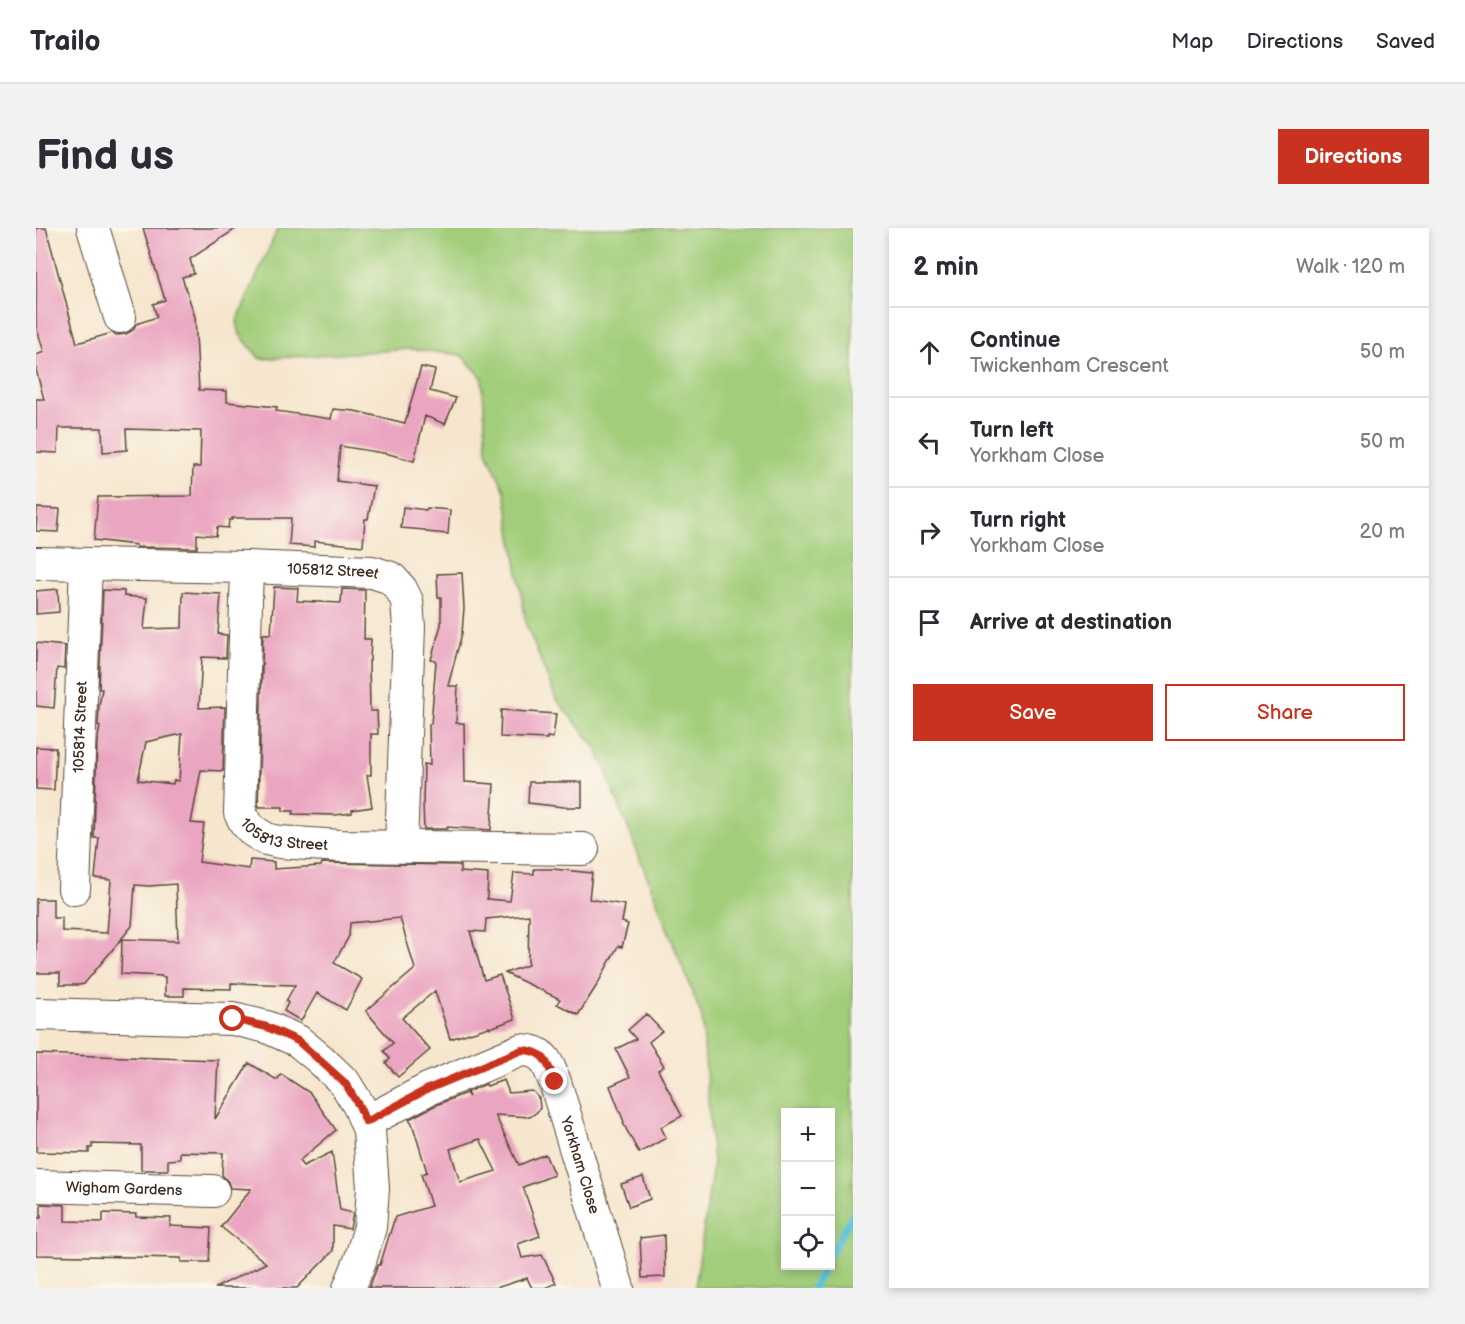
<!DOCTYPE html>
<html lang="en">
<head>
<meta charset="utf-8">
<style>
	:root { --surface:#fff; --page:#f2f2f3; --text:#2b2b33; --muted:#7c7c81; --line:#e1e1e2; --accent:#c8321e }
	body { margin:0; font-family:"Balsamiq Sans",sans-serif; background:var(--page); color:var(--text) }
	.controls { position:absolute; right:18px; bottom:18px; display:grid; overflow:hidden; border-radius:0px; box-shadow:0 3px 9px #0003 }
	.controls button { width:54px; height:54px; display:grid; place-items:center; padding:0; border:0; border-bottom:2px solid var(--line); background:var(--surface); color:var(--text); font:30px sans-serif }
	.stop { position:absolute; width:18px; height:18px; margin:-14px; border:4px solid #c8321e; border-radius:50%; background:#fff }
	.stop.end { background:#c8321e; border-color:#fff; box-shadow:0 2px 6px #0008 }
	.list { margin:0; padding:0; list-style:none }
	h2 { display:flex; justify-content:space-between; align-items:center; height:78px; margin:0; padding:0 24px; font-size:26px }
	h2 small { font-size:20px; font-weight:400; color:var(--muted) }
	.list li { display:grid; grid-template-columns:39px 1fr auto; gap:18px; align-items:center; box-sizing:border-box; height:90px; padding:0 24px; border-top:2px solid var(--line) }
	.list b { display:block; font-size:22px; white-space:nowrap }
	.list p { margin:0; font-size:20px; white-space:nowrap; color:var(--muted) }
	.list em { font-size:20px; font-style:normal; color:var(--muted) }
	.actions { display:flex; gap:12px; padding:18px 24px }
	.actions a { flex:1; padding:14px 0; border:2px solid var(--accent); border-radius:0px; text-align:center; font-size:21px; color:var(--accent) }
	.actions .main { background:var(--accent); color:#fff }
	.icon { flex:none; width:33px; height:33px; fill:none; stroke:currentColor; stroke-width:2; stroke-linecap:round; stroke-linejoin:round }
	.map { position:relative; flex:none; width:817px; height:1060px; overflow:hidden; border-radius:0px }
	header { display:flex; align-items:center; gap:36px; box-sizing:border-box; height:84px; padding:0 30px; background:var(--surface); border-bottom:2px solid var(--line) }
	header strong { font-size:28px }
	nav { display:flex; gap:33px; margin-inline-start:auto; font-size:21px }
	.intro { display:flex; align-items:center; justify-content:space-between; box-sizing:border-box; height:144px; padding:0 36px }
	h1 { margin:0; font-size:42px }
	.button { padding:15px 27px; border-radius:0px; background:var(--accent); color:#fff; font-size:21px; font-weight:700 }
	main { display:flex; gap:36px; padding:0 36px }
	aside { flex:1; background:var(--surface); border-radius:0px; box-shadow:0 3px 9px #0003 }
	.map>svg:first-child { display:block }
</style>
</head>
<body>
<header>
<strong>Trailo</strong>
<nav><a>Map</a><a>Directions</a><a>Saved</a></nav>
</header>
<div class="intro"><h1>Find us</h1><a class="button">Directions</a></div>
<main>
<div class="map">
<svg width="817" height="1060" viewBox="0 0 817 1060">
	<rect width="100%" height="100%" fill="#fbf7ec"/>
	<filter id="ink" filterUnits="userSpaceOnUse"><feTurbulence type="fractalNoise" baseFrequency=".0167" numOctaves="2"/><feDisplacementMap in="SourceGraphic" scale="12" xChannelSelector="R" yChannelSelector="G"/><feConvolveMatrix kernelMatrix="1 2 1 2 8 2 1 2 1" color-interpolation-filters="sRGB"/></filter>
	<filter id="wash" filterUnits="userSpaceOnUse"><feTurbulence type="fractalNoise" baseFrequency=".008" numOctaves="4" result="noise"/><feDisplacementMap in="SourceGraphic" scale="24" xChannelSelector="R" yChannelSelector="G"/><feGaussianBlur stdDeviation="1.35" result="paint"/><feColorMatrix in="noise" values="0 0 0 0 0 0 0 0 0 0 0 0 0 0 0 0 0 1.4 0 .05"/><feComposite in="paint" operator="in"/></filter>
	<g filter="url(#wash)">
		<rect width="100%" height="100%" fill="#f6e6ce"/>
		<path fill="#a2cd7a" stroke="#6e7c4c" stroke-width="1.5" fill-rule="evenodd" d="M 242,0 L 817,0 L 817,1060 L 659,1060 L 677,937 L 666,789 L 561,521 L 520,471 L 490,396 L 469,263 L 451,224 L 446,149 L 425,127 L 375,121 L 224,131 L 204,107 L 201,93 ZM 750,884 L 794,884 L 794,1038 L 750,1038 Z"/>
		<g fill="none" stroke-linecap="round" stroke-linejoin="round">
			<path stroke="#5ec4dc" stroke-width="7" d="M 794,1027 L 817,985
				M 777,1060 L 789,1038"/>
		</g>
		<g id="blocks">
			<path fill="#eaa6c1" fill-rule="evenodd" d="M 0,0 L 10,0 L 41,115 L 76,105 L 81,107 L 90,106 L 97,102 L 100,96 L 121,89 L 117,76 L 129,72 L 107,0 L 201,0 L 154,31 L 158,46 L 146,49 L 159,89 L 163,162 L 191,163 L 191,174 L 241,179 L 240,183 L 295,191 L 297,181 L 319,183 L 369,195 L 385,139 L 399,142 L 394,163 L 420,170 L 409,196 L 389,188 L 378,233 L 353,226 L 304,218 L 301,253 L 338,258 L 332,291 L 329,291 L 327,318 L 278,313 L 278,319 L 253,317 L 255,290 L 196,290 L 196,292 L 193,292 L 192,300 L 181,299 L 180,308 L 161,306 L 161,320 L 100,319 L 100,317 L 58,312 L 62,269 L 156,268 L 157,239 L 164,239 L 165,203 L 90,201 L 91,222 L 67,224 L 66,200 L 23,200 L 22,225 L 0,224 L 0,171 L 8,171 L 0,142 L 0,127 L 8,124 L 0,98 Z
				M 367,279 L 390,282 L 391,280 L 414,282 L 412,306 L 390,304 L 389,302 L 365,300 Z
				M 1,280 L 24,281 L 22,304 L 0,303 Z
				M 426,345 L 428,380 L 426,405 L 412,458 L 422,458 L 420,495 L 428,495 L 429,554 L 458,556 L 455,602 L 411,599 L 411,601 L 388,601 L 387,576 L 388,536 L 394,537 L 393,496 L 395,496 L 400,433 L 395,432 L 405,397 L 405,369 L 402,369 L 401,346 Z
				M 238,359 L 262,360 L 261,373 L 305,375 L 306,361 L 329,362 L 328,411 L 335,411 L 334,433 L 333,433 L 334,483 L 341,483 L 342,506 L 335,506 L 335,547 L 331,547 L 336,579 L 316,582 L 316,585 L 299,587 L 257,586 L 258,583 L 247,583 L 247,579 L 222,579 L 227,406 L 235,406 Z
				M 22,361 L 23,384 L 0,386 L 0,363 Z
				M 67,362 L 88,363 L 88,368 L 111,370 L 108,401 L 146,400 L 147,364 L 185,366 L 182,406 L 191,407 L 190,430 L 166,429 L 163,480 L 189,479 L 187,543 L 165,542 L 155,595 L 168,596 L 163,634 L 213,641 L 214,632 L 238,634 L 238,641 L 285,638 L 286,635 L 424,637 L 424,644 L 452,646 L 451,671 L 474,673 L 478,645 L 498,646 L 498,641 L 517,641 L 556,645 L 553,671 L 589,677 L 586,694 L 592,696 L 586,719 L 582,718 L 561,757 L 542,787 L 521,776 L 524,771 L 469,745 L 492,737 L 493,687 L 450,691 L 449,704 L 434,703 L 448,752 L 464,747 L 479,791 L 454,800 L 453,799 L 414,811 L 399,763 L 366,790 L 394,822 L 362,849 L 350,835 L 354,831 L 348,823 L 357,815 L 330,783 L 379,741 L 364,690 L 314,695 L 313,708 L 298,735 L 326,751 L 310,782 L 281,765 L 265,793 L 248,783 L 252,775 L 250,773 L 259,757 L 195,755 L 195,761 L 148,760 L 148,768 L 129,768 L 129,749 L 126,749 L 126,748 L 85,746 L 86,711 L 142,713 L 140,656 L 113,658 L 99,657 L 96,698 L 48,756 L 43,757 L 24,757 L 24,745 L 0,745 L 0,671 L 17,671 L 17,690 L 26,690 L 26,703 L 71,705 L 75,652 L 59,650 L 63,610 L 58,610 L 61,514 L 64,499 L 62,498 L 63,478 L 66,461 L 63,461 ZM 146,506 L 143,553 L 138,552 L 137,556 L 102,552 L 110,514 Z
				M 0,415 L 29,418 L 28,441 L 21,440 L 18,480 L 0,478 Z
				M 465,482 L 520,486 L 517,510 L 511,509 L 511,511 L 464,509 Z
				M 0,519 L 20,520 L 18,562 L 0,561 Z
				M 493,554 L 546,554 L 546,579 L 528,579 L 492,575 Z
				M 610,786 L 626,803 L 613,814 L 628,838 L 622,842 L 646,888 L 625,899 L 630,910 L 603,925 L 587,895 L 588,894 L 574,858 L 594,849 L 580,821 L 600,811 L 592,802 Z
				M 0,826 L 182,832 L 179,891 L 213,835 L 241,852 L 245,846 L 274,865 L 300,902 L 263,933 L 267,938 L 296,924 L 304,982 L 317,985 L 314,1001 L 297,998 L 297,1023 L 261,1060 L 179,1060 L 230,1035 L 185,999 L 215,961 L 194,960 L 192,954 L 186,947 L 187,925 L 144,924 L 144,931 L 132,932 L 132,942 L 105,942 L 105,917 L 56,916 L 56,920 L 53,920 L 53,925 L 0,924 Z
				M 468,852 L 473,865 L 496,863 L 499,865 L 503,871 L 504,880 L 501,884 L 494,889 L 459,887 L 483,937 L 509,926 L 518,947 L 487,959 L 504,1008 L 482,1016 L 486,1030 L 506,1027 L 520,1055 L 509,1060 L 496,1060 L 491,1050 L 460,1060 L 333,1060 L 342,1037 L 344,1037 L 359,989 L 395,978 L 385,946 L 391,944 L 376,895 L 373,891 L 400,877 L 430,865 L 433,869 L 431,864 L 450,856 L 451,858 ZM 444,911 L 460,943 L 424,954 L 414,921 Z
				M 607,949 L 614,971 L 593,979 L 585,956 Z
				M 5,976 L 29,977 L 29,993 L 67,994 L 67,985 L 100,986 L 100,989 L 135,990 L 134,998 L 175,1000 L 173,1034 L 145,1034 L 145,1030 L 0,1027 L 0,990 L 5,990 Z
				M 628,1007 L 629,1049 L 606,1050 L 604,1010 Z"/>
		</g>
	</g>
	<g filter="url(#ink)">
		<use href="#blocks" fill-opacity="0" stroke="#574638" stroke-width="1.5"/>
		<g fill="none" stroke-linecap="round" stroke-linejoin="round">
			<defs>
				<g id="minor">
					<path d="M 57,0 L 84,89"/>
					<path id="s1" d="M 0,335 L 211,339 L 336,344 L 355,350 L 365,361 L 371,373 L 373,399 L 365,618"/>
					<path id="s2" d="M 211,339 L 204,585 L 209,594 L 217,603 L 230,611 L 243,614 L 305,618 L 547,621"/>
					<path id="s3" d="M 38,661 L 50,336"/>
					<path d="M 0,786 L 197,791 L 231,799 L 262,813 L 285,832 L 309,855 L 323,878 L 333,902 L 337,961 L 334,999 L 324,1033 L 313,1060"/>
					<path id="s4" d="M 330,894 L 392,861 L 485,822 C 509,823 511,834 519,854 L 582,1060"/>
					<path id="s5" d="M 0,958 L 177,963"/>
				</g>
			</defs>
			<use href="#minor" stroke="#574638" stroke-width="34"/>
			<use href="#minor" stroke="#fff" stroke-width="32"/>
		</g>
	</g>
	<g fill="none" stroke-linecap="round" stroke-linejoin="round" filter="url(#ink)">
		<path stroke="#c8321e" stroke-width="8" d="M 197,791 L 231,799 L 262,813 L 309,855 L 323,878 L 330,894 L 392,861 L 486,822 C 509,823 511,834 519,854"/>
	</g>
	<g text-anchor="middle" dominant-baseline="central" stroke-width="4.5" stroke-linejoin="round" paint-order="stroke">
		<g font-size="15" fill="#3b2a1e" stroke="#fbf7ec">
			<text stroke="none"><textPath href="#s1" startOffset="297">105812 Street</textPath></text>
			<text stroke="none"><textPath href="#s3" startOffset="162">105814 Street</textPath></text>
			<text stroke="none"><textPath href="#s2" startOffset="300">105813 Street</textPath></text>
			<text stroke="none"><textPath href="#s4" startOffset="309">Yorkham Close</textPath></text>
			<text stroke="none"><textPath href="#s5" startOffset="88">Wigham Gardens</textPath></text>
		</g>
	</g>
</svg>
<div class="controls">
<button>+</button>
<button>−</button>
<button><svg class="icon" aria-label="locate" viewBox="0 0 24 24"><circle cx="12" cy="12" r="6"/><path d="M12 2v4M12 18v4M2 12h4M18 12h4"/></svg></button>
</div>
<div class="stop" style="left:197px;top:791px"></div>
<div class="stop end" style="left:519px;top:854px"></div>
</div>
<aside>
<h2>2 min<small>Walk · 120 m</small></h2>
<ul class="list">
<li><svg class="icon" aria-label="ahead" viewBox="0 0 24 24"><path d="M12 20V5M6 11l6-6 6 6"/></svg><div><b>Continue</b><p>Twickenham Crescent</p></div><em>50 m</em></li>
<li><svg class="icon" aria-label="left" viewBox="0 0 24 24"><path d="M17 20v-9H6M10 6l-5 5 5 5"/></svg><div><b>Turn left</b><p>Yorkham Close</p></div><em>50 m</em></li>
<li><svg class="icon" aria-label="right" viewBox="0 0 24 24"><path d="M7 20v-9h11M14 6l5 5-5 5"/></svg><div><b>Turn right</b><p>Yorkham Close</p></div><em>20 m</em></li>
<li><svg class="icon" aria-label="arrive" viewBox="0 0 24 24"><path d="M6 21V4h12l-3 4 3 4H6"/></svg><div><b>Arrive at destination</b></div></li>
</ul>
<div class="actions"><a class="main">Save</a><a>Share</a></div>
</aside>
</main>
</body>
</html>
